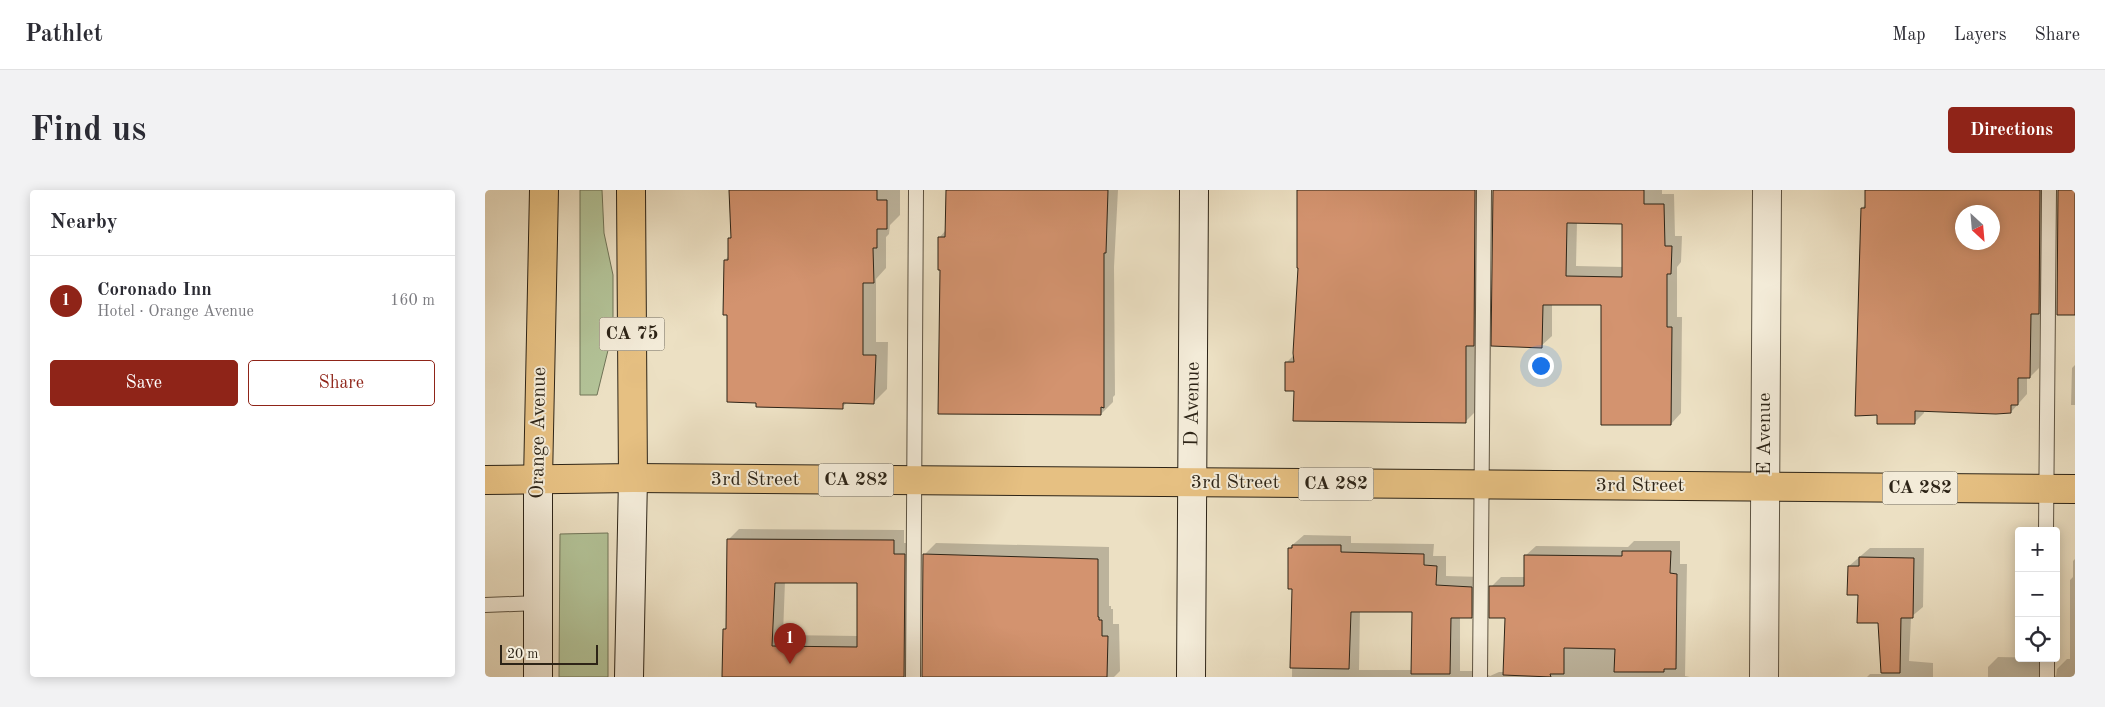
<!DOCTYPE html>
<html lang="en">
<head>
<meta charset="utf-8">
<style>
	:root { --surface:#fff; --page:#f2f2f3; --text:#2b2b33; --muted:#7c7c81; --line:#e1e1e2; --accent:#8f2418 }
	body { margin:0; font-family:"Old Standard TT",serif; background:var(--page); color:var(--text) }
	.controls { position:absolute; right:15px; bottom:15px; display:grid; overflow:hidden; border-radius:5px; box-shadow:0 2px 12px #0003 }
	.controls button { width:45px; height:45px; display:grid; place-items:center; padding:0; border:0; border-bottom:1px solid var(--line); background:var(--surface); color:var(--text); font:25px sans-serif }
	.compass { position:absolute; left:1470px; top:15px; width:45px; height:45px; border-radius:50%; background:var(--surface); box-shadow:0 2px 12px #0003; rotate:154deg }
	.scale { position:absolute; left:15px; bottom:12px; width:98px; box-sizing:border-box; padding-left:5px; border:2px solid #2d2417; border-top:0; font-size:14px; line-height:18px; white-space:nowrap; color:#2d2417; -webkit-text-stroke:4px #f3ebd8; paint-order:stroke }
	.you { position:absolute; left:1055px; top:175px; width:18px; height:18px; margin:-12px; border:4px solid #fff; border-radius:50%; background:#1a73e8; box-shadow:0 0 0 8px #1a73e833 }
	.badge { display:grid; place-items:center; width:32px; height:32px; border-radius:50%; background:var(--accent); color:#fff; font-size:16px; font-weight:700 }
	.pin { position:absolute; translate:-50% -41px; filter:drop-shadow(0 1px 2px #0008) }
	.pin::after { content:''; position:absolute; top:26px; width:18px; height:15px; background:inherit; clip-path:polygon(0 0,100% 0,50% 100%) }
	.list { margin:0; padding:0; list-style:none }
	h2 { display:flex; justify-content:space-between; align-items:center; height:65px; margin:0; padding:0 20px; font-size:21px }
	h2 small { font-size:16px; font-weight:400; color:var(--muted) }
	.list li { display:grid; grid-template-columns:32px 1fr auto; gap:15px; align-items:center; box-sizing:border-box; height:90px; padding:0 20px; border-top:1px solid var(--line) }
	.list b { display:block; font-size:19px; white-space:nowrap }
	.list p { margin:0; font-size:16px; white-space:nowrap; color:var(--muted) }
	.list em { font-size:16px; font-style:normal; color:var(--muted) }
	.actions { display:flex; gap:10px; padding:15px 20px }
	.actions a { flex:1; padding:11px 0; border:1px solid var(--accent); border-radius:5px; text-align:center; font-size:18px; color:var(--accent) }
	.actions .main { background:var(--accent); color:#fff }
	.icon { flex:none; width:28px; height:28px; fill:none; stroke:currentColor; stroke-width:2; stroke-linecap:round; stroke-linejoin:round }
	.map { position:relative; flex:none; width:1590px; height:487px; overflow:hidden; border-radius:5px }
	header { display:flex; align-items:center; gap:30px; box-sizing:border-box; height:70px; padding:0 25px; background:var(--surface); border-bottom:1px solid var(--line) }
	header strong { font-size:24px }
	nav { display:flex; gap:28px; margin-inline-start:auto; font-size:18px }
	.intro { display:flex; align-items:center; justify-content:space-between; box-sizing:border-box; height:120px; padding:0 30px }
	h1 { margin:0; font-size:35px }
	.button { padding:12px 22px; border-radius:5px; background:var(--accent); color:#fff; font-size:18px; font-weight:700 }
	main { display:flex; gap:30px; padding:0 30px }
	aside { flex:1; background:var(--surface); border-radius:5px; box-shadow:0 2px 12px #0003 }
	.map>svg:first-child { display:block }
</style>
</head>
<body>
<header>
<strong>Pathlet</strong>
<nav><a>Map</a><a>Layers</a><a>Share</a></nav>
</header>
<div class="intro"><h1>Find us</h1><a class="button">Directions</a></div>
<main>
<aside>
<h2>Nearby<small></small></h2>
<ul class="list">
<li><span class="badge">1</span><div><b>Coronado Inn</b><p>Hotel · Orange Avenue</p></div><em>160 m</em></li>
</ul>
<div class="actions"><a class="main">Save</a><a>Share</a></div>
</aside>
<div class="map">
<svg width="1590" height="487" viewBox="0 0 1590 487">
	<rect width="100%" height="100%" fill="#ece0c3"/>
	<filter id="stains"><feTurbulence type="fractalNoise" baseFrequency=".004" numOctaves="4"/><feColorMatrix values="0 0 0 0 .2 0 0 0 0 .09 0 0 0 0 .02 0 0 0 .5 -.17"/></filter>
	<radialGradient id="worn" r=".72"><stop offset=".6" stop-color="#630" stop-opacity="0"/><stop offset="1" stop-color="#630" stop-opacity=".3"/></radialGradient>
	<path fill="#b3c398" stroke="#707458" d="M 95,0 L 117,0 L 119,43 L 128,85 L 128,140 L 112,205 L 95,205 Z
		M 123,343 L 123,487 L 74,487 L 75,344 Z"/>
	<path fill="#0003" fill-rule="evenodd" d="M 246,0 L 415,0 L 415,25 L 405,35 L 404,44 L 401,47 L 401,78 L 391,89 L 391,152 L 403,152 L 402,199 L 389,212 L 363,212 L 357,217 L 243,124 L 240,70 L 244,66 L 245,48 L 247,46 Z
		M 462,0 L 633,0 L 629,77 L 630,205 L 628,207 L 628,212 L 616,224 L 456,79 L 454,48 L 461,40 Z
		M 813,0 L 992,0 L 992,15 L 1001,15 L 992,220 L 980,232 L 810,200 L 802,172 L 810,164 L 815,77 Z
		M 1031,0 L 1177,0 L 1177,4 L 1189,4 L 1190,46 L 1197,46 L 1196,72 L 1192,77 L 1192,127 L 1197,127 L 1196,223 L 1186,234 L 1117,113 L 1067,114 L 1067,146 L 1056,156 ZM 1092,32 L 1139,32 L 1139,77 L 1091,76 Z
		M 1381,0 L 1564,0 L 1563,114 L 1555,122 L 1554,178 L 1545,187 L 1542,187 L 1542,204 L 1526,222 L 1439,220 L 1439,223 L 1429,233 L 1377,18 L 1380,15 ZM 1478,22 L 1508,22 L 1508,52 L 1478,52 Z
		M 1590,175 L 1590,215 L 1586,215 L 1587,178 Z
		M 254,339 L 419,340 L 419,353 L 431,353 L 429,487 L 238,487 L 239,440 L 242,437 L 243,350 ZM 300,391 L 374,392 L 373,446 L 298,445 Z
		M 819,345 L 866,346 L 866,353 L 949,354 L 948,366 L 961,366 L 961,386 L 997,387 L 996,417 L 986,427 L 975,427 L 975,481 L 998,481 L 1005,486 L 1014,482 L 1020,482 L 1022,427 L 1006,397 L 1016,387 L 1040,387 L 1040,366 L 1051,356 L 1143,357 L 1149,351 L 1195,351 L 1195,374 L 1202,374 L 1200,486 L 1205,487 L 807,487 L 808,398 L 804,358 ZM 875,420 L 929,421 L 928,480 L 874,480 Z
		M 451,353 L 624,357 L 624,416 L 626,416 L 626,419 L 628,419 L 628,434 L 634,434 L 635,481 L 629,487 L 438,487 L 439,365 Z
		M 1385,358 L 1439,358 L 1438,417 L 1426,427 L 1424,471 L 1448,473 L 1448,487 L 1382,487 L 1385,484 L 1397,484 L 1394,432 L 1374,404 L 1364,376 Z
		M 1590,369 L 1590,487 L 1503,487 L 1503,477 L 1513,467 L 1563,468 L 1564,481 L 1571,486 L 1572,479 L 1582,469 L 1585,469 L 1585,390 L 1588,387 L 1588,371 Z"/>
	<path fill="#d3936f" stroke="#2d2417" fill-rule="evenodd" d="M 244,0 L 392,0 L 392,10 L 402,10 L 402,39 L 392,39 L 392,58 L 388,58 L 389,93 L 378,93 L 378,165 L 391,165 L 389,214 L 358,213 L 358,219 L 271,217 L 271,213 L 242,212 L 242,125 L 238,125 L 239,70 L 243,70 L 243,48 L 246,48 Z
		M 461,0 L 623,0 L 621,63 L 619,63 L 619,218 L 616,217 L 616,225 L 453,224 L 455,80 L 453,80 L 453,47 L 460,47 Z
		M 812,0 L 990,0 L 989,156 L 981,156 L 981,233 L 808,231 L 809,201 L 800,201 L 800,172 L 809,172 L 808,163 L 813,78 L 812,78 Z
		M 1008,0 L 1159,0 L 1159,14 L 1179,14 L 1180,56 L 1187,56 L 1186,84 L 1182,84 L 1182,137 L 1187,137 L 1186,235 L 1116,235 L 1116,115 L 1058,115 L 1057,158 L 1006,156 ZM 1082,33 L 1137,34 L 1137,87 L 1081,86 Z
		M 1380,0 L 1555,0 L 1554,124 L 1546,124 L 1545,188 L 1533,188 L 1533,215 L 1526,215 L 1526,223 L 1511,224 L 1430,221 L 1430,234 L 1392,234 L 1392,225 L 1370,226 L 1376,18 L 1380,18 ZM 1478,22 L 1508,22 L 1508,52 L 1478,52 Z
		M 1573,0 L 1590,0 L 1590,125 L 1572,125 Z
		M 242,349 L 409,350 L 409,364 L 420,364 L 419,487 L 237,487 L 238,439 L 241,439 ZM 290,393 L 372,393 L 372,457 L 287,456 Z
		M 807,355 L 856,355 L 856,362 L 939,364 L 939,375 L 952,376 L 951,395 L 987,397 L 987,428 L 966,428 L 965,484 L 926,484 L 927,422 L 866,422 L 864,479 L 805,478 L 807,399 L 803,399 L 803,358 L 807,358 Z
		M 1137,361 L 1186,361 L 1185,383 L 1192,384 L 1191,479 L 1179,479 L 1179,482 L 1129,482 L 1130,459 L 1079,458 L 1079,484 L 1065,484 L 1066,487 L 1018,485 L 1020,428 L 1004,428 L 1004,396 L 1039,396 L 1039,365 L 1137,366 Z
		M 438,364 L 613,369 L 613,427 L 614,427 L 614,430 L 617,430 L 617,446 L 623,446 L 622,487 L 437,487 Z
		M 1374,367 L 1429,368 L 1428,428 L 1416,428 L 1415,483 L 1396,483 L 1393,433 L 1372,433 L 1373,405 L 1362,405 L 1363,376 L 1374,376 Z"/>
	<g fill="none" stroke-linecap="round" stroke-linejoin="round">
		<defs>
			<path id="lane" d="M 1561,341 L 1564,0
				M 0,415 L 53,413
				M 1562,468 L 1562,487
				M 428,487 L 431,0
				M 995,487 L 999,0"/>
			<path id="street" d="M 1279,487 L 1282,0"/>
			<path id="secondary" d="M 53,290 L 53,487
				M 144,487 L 148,288
				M 706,487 L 709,0"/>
			<path id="primary" d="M 148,288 L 1590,299
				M 53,290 L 59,0"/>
			<path id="highway" d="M 0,290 L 148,288 L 146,0"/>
		</defs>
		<use href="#lane" stroke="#5d5342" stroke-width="16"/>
		<use href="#street" stroke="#5d5342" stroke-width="30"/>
		<use href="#secondary" stroke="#2d2417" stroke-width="30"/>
		<use href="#primary" stroke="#2d2417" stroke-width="30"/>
		<use href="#highway" stroke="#2d2417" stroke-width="30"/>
		<use href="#lane" stroke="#f3ebd8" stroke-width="14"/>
		<use href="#street" stroke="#f3ebd8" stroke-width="28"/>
		<use href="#secondary" stroke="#f3ebd8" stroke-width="28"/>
		<use href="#primary" stroke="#e6c082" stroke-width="28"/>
		<use href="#highway" stroke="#e6c082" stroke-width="28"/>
	</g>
	<g text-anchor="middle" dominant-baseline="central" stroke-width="4" stroke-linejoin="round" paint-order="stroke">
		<g fill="#f3ebd8" stroke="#686051" stroke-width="1">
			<rect x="114.5" y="127.5" width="65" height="33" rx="4"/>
			<rect x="333.5" y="273.5" width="75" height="33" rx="4"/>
			<rect x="813.5" y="277.5" width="75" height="33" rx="4"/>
			<rect x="1397.5" y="281.5" width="75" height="33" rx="4"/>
		</g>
		<g font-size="19" font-weight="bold" fill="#2d2417">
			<text x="147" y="144">CA 75</text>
			<text x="371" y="290">CA 282</text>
			<text x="851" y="294">CA 282</text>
			<text x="1435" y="298">CA 282</text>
		</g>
		<g font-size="20" fill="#2d2417" stroke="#f3ebd8">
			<text transform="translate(708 214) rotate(-89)">D Avenue</text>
			<text transform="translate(54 243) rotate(-89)">Orange Avenue</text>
			<text transform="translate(1280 244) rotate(-90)">E Avenue</text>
			<text x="270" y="290">3rd Street</text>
			<text x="750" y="293">3rd Street</text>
			<text x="1155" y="296">3rd Street</text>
		</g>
	</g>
	<rect width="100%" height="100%" filter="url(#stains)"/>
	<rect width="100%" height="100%" fill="url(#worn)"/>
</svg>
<div class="controls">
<button>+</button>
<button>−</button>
<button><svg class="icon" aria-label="locate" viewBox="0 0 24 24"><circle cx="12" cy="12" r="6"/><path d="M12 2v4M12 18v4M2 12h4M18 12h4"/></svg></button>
</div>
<svg class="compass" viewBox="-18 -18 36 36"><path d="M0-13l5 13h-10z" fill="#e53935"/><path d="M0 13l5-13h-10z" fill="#7c7c81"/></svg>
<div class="scale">20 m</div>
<div class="you"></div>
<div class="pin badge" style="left:305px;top:474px">1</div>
</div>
</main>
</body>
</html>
